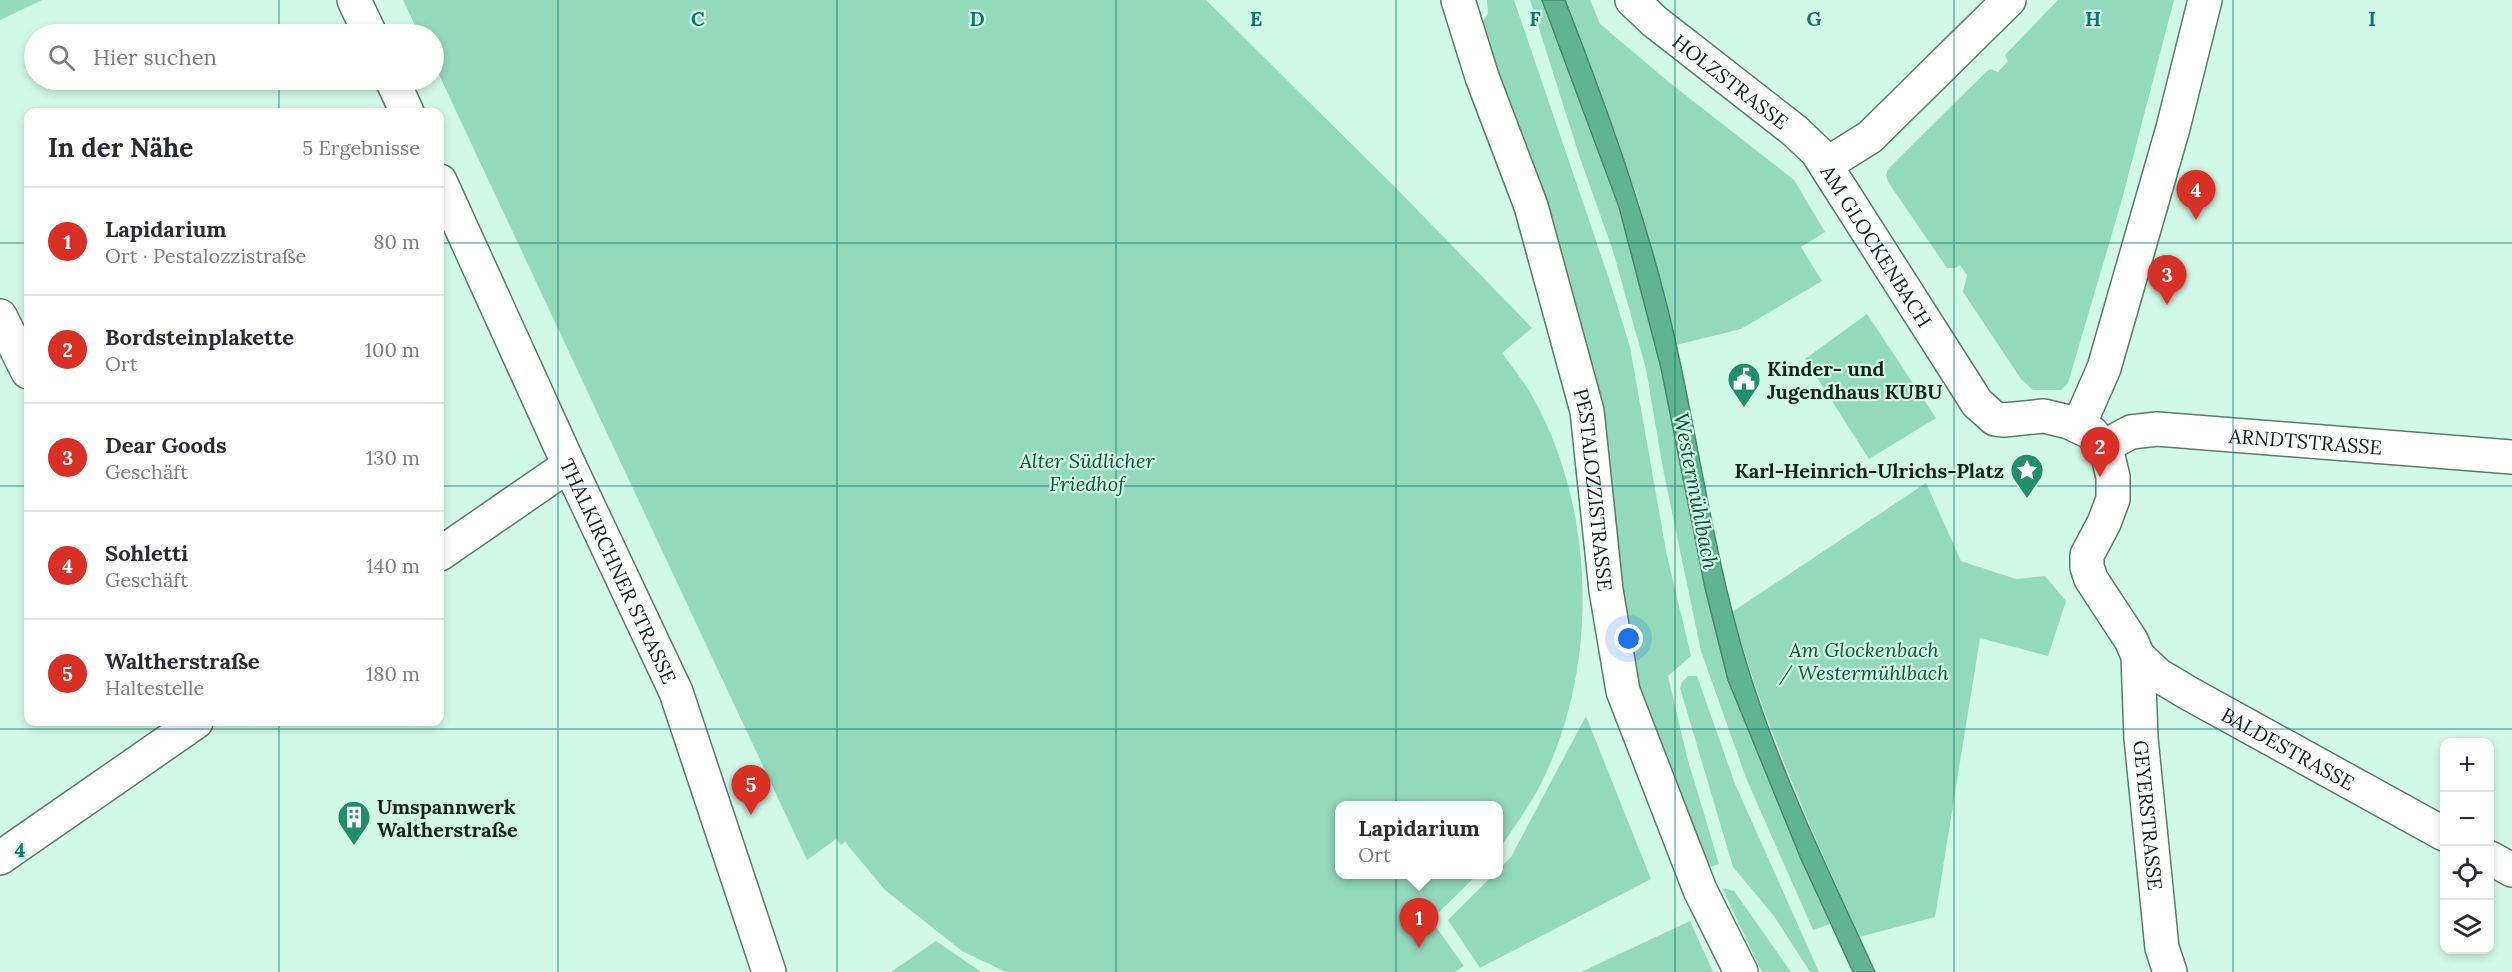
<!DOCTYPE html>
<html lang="de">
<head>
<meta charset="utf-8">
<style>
	:root { --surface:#fff; --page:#f2f2f3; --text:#2b2b33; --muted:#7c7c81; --line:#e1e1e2; --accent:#d93025 }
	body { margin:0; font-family:Lora,serif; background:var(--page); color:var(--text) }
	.controls { position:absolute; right:18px; bottom:18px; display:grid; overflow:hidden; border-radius:12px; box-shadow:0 3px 9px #0003 }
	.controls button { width:54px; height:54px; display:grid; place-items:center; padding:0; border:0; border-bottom:2px solid var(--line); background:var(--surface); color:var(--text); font:30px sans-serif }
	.you { position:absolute; left:1629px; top:639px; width:21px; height:21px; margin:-15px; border:4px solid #fff; border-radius:50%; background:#1a73e8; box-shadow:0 0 0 9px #1a73e833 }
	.badge { display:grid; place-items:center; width:39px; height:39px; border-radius:50%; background:var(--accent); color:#fff; font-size:20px; font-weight:700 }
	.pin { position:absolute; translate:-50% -50px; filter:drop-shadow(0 2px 3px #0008) }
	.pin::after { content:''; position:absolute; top:32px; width:21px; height:18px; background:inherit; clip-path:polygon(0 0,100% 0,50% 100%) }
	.popup { position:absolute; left:1335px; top:801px; width:168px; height:78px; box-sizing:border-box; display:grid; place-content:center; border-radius:12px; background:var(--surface); filter:drop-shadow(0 2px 4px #0005); font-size:20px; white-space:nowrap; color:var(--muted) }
	.popup b { font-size:22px; color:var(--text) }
	.popup::after { content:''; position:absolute; left:50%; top:100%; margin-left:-12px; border:12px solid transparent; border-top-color:var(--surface) }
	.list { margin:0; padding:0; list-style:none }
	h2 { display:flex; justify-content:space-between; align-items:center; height:78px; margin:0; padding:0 24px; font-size:26px }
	h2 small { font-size:20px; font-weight:400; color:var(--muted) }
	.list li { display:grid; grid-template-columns:39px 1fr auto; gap:18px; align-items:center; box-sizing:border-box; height:108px; padding:0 24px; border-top:2px solid var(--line) }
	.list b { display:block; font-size:22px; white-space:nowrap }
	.list p { margin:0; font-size:20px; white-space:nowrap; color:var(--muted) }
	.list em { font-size:20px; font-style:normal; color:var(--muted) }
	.icon { flex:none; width:33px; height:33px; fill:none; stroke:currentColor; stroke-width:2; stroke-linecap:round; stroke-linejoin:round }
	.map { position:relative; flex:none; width:2512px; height:972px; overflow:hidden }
	.search { position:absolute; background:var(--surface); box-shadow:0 3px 9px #0003; left:24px; top:24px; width:420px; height:66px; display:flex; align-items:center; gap:15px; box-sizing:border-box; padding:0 21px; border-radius:33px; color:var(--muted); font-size:22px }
	.panel { position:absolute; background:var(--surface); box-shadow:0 3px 9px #0003; left:24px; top:108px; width:420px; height:618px; border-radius:12px }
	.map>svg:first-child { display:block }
</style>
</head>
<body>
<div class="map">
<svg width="2512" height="972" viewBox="0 0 2512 972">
	<rect width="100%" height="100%" fill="#d1f9e7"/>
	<path fill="#93d9bc" d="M 0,0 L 42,0 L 0,20 Z
		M 403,0 L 1206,0 L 1396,188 L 1532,328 L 1502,353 C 1512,367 1523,380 1531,394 C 1598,511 1600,675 1536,793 C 1525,812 1511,831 1499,850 L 1498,806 L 1340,806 L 1340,874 L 1477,875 L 1431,920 L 1464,966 L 1455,972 L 1006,972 L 962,951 L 885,890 L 845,842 L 841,845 L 836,839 L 807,860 L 434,64 L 434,34 L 419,34 Z
		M 1487,0 L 1514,0 L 1609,279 L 1630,347 L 1667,556 L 1691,656 L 1668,676 L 1687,757 L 1719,864 L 1710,867 L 1671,776 L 1646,710 L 1629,658 L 1616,595 L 1477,31 L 1488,13 Z
		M 1530,0 L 1542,0 L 1619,207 L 1661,368 L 1705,588 L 1728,680 L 1801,859 L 1830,924 L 1813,930 L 1746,778 L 1701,651 L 1663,469 L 1646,369 L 1613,251 L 1579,155 Z
		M 1565,0 L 1590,0 L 1600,24 L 1670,83 L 1794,180 L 1825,232 L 1801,247 L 1822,281 L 1741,329 L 1676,345 L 1638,199 Z
		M 2058,0 L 2174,0 L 2121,203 L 2068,383 L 2061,390 L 2033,390 L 2021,379 L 1963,292 L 1967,275 L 1960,265 L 1955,268 L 1947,268 L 1888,182 L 1886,175 L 1888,169 L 1986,72 L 1990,69 L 1998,72 L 2008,61 L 2005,55 Z
		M 1867,314 L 1936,418 L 1869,459 L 1805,359 Z
		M 1926,483 L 1961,561 L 2016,579 L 2045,576 L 2066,601 L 2048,656 L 1980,638 L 1935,917 L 1859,937 C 1812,831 1764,724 1732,612 Z
		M 1688,676 L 1697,676 L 1735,784 L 1819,972 L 1810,972 L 1774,916 L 1733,867 L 1680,688 L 1682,682 Z
		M 1586,716 L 1651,879 L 1480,968 L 1448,920 L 1493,875 L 1498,874 L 1499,869 L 1511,857 Z
		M 1722,888 L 1734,891 L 1791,972 L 1762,972 Z
		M 1690,921 L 1713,972 L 1581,972 Z
		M 936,941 L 981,972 L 891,972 Z"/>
	<path fill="#60b494" stroke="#498870" stroke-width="1.5" d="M 1542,0 L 1565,0 C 1611,118 1654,238 1680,362 C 1702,465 1717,568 1748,668 C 1780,772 1830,873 1875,972 L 1853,972 L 1801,859 L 1728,680 L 1705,588 L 1661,368 L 1619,207 Z"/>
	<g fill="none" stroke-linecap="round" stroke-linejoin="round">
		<defs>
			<g id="minor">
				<path d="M 354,0 L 370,34"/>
				<path id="s1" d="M 1458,0 L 1482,77 L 1531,206 L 1587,411 L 1606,590 L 1623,691 L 1700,890 L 1741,972"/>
				<path id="s2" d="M 1632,0 L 1654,21 L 1795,131 L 1817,152 L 1965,384 L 1977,403 L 1995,419 L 2004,420 L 2044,416 L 2069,422 L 2092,433 L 2108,456 L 2113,477 L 2113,499 L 2104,523 L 2087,555 L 2087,567 L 2091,579 L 2131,640 L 2138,656 L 2141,738 L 2162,948 L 2170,972"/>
				<path d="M 392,80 L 407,112"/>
				<path d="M 1827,164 L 1870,137 L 2009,0"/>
				<path id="s3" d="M 440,181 L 569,465 L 676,692 L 769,972"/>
				<path d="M 0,316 L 28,372"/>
				<path d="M 2079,425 L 2104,368 L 2173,128 L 2205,0"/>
				<path id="s4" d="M 2103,447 L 2131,432 L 2157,429 L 2512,457"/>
				<path d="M 440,554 L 569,465"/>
				<path id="s5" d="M 2138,656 L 2158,675 L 2190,694 L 2444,834"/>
				<path d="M 0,858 L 196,722"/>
				<path d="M 2490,858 L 2512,870"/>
			</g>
		</defs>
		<use href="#minor" stroke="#587c6d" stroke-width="36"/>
		<use href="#minor" stroke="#fff" stroke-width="33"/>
	</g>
	<path fill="none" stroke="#0f766e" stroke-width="1.5" stroke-opacity="0.55" d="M 279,0 L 279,34M 558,0 L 558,972M 837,0 L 837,972M 1116,0 L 1116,972M 1396,0 L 1396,972M 1675,0 L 1675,972M 1954,0 L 1954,972M 2233,0 L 2233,972M 279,80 L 279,112M 0,243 L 28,243M 440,243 L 2512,243M 0,486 L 28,486M 440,486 L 2512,486M 279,722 L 279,972M 0,729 L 2512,729"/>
	<defs>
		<symbol id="civic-pin" viewBox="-11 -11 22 30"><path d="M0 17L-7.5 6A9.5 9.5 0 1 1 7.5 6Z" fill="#218d6b" stroke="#d1f9e7"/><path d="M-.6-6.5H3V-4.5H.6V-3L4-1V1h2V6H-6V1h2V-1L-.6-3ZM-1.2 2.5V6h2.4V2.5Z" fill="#fff"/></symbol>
		<symbol id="sight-pin" viewBox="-11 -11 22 30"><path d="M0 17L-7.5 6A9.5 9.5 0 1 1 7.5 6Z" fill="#218d6b" stroke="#d1f9e7"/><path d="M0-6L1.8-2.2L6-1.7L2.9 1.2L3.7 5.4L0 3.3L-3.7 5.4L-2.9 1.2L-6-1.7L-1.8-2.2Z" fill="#fff"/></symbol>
		<symbol id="building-pin" viewBox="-11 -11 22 30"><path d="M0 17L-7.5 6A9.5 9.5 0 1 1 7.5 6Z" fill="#218d6b" stroke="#d1f9e7"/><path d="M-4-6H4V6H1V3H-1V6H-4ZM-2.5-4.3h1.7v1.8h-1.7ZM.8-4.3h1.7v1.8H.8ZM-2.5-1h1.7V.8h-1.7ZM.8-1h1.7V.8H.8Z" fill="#fff"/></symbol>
	</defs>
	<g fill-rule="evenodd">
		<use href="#civic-pin" x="1725" y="360" width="38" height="52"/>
		<use href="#sight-pin" x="2008" y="451" width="38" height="52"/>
		<use href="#building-pin" x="335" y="798" width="38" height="52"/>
	</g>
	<g text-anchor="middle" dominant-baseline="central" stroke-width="4.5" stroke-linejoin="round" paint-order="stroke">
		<g font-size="20" fill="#13221c" stroke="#d1f9e7">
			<text stroke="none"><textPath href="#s2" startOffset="128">HOLZSTRASSE</textPath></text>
			<text stroke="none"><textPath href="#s2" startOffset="351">AM GLOCKENBACH</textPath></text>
			<text stroke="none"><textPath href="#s4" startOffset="207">ARNDTSTRASSE</textPath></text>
			<text stroke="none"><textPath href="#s1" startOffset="510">PESTALOZZISTRASSE</textPath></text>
			<text stroke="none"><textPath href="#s3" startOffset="429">THALKIRCHNER STRASSE</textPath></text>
			<text stroke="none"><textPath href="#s5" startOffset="177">BALDESTRASSE</textPath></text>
			<text stroke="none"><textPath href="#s2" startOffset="1070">GEYERSTRASSE</textPath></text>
		</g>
		<g font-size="20" font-weight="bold" fill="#13221c" stroke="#d1f9e7" text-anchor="start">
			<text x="1767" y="368">Kinder- und<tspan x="1767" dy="23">Jugendhaus KUBU</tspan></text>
			<text x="2004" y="470" text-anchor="end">Karl-Heinrich-Ulrichs-Platz</text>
			<text x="377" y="806">Umspannwerk<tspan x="377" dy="23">Waltherstraße</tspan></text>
		</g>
		<g font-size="20" font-style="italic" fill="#0e543e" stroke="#d1f9e7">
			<text x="1087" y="460">Alter Südlicher<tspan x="1087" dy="23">Friedhof</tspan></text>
			<text x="1864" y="649">Am Glockenbach<tspan x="1864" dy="23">/ Westermühlbach</tspan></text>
		</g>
		<g font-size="21" font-style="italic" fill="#09513c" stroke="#d1f9e7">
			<text transform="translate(1696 491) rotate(79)">Westermühlbach</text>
		</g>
	</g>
	<g font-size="20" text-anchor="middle" font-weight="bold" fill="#0f766e" stroke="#d1f9e7" stroke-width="4.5" stroke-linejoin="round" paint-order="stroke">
		<text x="698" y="26">C</text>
		<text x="977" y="26">D</text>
		<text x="1256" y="26">E</text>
		<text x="1535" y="26">F</text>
		<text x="1814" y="26">G</text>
		<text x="2093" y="26">H</text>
		<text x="2372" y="26">I</text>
		<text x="20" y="857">4</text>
	</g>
</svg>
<div class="controls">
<button>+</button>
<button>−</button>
<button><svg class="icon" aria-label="locate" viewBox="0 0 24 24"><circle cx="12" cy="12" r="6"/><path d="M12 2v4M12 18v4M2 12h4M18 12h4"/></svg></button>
<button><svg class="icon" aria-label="layers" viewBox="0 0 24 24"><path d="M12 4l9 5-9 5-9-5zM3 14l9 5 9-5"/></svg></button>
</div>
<div class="you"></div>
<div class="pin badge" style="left:1419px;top:948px">1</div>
<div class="popup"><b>Lapidarium</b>Ort</div>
<div class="pin badge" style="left:2100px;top:477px">2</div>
<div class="pin badge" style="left:2167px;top:305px">3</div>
<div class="pin badge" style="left:2196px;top:220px">4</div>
<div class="pin badge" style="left:751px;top:815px">5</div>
<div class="search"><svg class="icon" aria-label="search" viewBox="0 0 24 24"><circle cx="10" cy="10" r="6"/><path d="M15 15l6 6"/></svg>Hier suchen</div>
<section class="panel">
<h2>In der Nähe<small>5 Ergebnisse</small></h2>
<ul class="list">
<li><span class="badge">1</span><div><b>Lapidarium</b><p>Ort · Pestalozzistraße</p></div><em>80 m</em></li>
<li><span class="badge">2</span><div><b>Bordsteinplakette</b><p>Ort</p></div><em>100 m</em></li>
<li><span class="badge">3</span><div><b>Dear Goods</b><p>Geschäft</p></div><em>130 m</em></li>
<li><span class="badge">4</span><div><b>Sohletti</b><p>Geschäft</p></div><em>140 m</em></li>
<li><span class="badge">5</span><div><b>Waltherstraße</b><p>Haltestelle</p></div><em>180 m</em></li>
</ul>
</section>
</div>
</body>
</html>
